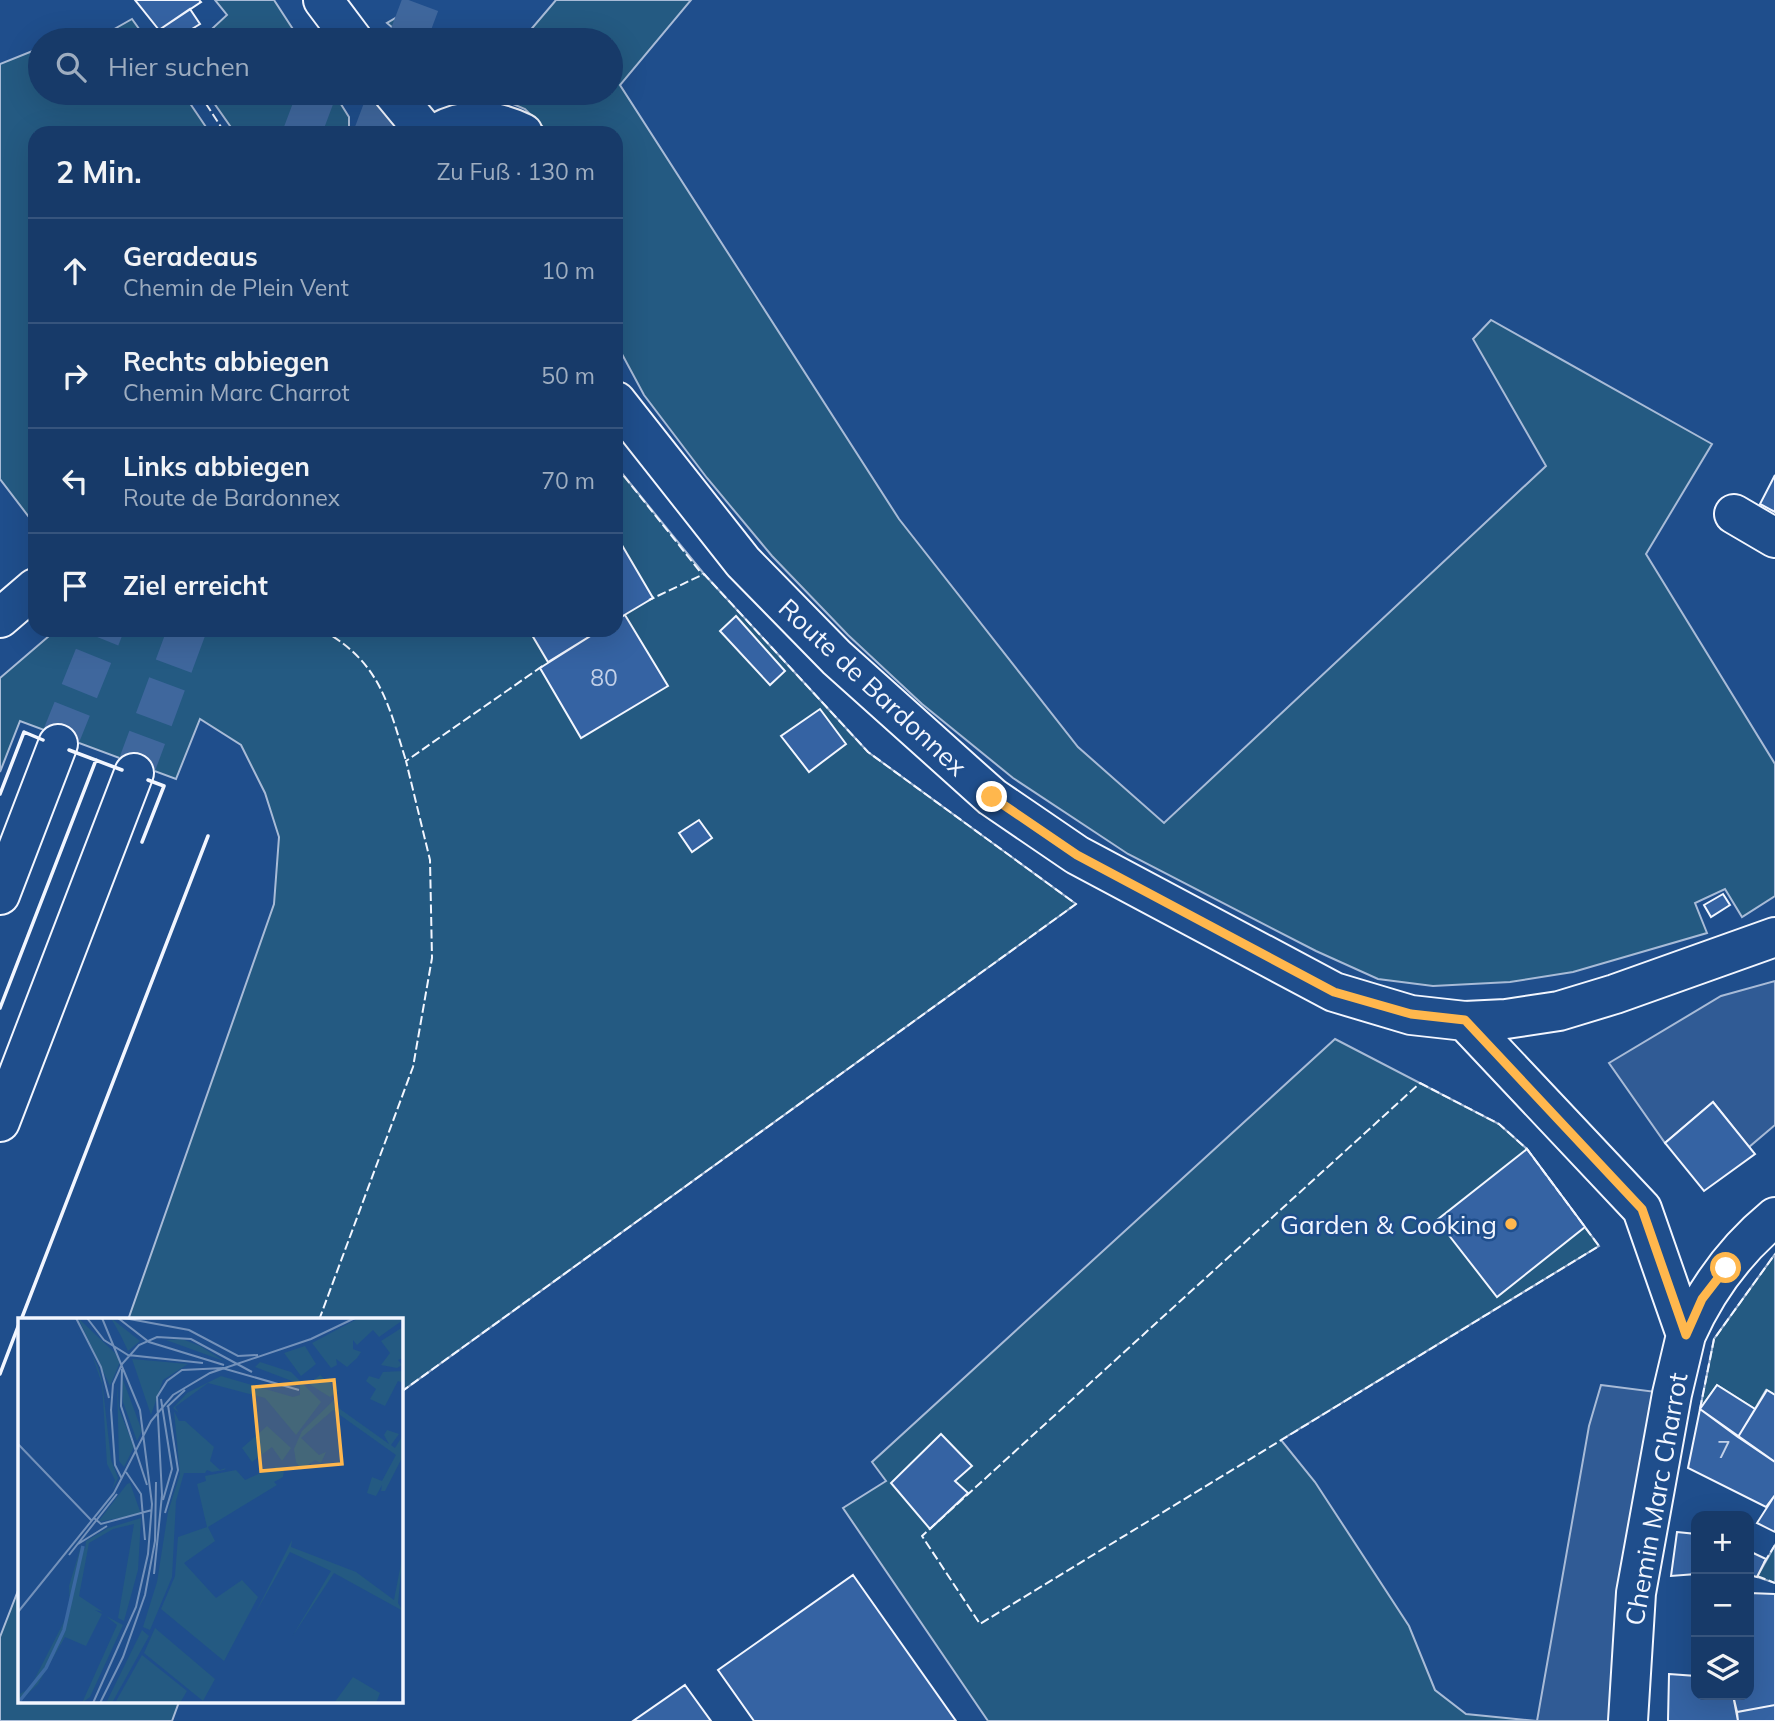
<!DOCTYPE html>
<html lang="de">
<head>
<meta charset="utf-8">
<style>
	:root { --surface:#173a69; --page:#244571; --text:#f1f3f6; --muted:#9eadc0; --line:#36547d }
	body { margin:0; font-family:Mulish,sans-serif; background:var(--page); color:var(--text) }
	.controls { position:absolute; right:21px; bottom:21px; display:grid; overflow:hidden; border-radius:14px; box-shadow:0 7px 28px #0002 }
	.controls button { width:63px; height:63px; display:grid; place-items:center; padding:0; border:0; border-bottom:2px solid var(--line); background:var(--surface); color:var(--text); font:35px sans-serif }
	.stop { position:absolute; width:21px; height:21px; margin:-16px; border:5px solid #ffb74d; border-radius:50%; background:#fff }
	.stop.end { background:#ffb74d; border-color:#fff; box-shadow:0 2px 7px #0008 }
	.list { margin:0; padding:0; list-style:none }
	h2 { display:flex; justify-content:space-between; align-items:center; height:91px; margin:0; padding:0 28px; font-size:30px }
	h2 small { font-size:23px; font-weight:400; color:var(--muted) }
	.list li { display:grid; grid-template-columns:46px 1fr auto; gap:21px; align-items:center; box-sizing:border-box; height:105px; padding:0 28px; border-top:2px solid var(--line) }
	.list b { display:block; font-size:26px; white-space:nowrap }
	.list p { margin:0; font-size:23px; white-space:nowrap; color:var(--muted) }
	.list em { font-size:23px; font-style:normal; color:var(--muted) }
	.icon { flex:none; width:38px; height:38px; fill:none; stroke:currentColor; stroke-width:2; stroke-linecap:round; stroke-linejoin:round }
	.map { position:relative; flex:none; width:1775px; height:1721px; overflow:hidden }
	.search { position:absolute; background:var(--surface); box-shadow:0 7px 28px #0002; left:28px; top:28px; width:595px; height:77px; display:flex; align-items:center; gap:18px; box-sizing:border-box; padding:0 24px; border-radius:38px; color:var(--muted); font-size:26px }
	.panel { position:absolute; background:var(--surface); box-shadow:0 7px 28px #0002; left:28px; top:126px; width:595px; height:511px; border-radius:21px }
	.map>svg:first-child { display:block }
</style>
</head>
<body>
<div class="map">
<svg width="1775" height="1721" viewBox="0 0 1775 1721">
	<rect width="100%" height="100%" fill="#1f4e8c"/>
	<path fill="#245a82" stroke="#a8bbd7" stroke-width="2" d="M 215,0 L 274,0 L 300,40 L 200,40 L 227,15 Z
		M 556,0 L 691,0 L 620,85 L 899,519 L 1078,747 L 1164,823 L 1546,466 L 1473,339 L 1491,320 L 1712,444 L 1646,554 L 1775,764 L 1775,896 L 1742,917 L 1725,889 L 1695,903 L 1707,933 L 1573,972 L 1510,982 L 1433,986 L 1378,979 L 1316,951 L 1128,854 L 1013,778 L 922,704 L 848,635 L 772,556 L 707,478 L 644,395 L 616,343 L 616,133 L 549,133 L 525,109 L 487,93 L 611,93 L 611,40 L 522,40 Z
		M 406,12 L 446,40 L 407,40 L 387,23 Z
		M 132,19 L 147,40 L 95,40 Z
		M 40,48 L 40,93 L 183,93 L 210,133 L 35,133 L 35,525 L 0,479 L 0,64 Z
		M 207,93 L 334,93 L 349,117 L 349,133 L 235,133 Z
		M 616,466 L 704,574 L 868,752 L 1076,904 L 401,1392 L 401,1320 L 128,1320 L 274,904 L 279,837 L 265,793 L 241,745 L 200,719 L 176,779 L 20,721 L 0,772 L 0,678 L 56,630 L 616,630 Z
		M 1335,1039 L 1499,1124 L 1527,1149 L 1599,1246 L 1281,1440 L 1315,1482 L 1409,1626 L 1435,1690 L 1466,1714 L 1537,1721 L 988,1721 L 843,1508 L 886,1481 L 872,1462 Z
		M 1775,1254 L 1775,1395 L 1766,1390 L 1755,1409 L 1717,1385 L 1700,1409 L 1714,1339 Z
		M 1775,1545 L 1775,1583 L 1757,1577 Z
		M 19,1588 L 19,1702 L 179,1702 L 172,1721 L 0,1721 L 0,1637 Z"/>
	<path fill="#305b95" stroke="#a8bbd7" stroke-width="2" d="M 1775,981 L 1775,1125 L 1749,1147 L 1713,1102 L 1665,1143 L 1609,1063 L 1721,996 Z
		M 1601,1385 L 1672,1394 L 1628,1721 L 1537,1721 L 1589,1426 Z"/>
	<path fill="#3563a3" stroke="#f2f6ff" stroke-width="2" d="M 135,0 L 199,0 L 201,2 L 159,30 Z
		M 190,9 L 200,24 L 174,40 L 166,40 L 159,30 Z
		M 1775,475 L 1775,512 L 1760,504 Z
		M 616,535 L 653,598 L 616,620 Z
		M 625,615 L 668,686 L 581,738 L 540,668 L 600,630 L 616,630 L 616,620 Z
		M 736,616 L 785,671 L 770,685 L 720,631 Z
		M 529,630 L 600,630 L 548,662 Z
		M 820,709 L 846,744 L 809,772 L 781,736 Z
		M 699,820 L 712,838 L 692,852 L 679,833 Z
		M 1723,894 L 1730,905 L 1711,917 L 1704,905 Z
		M 1713,1102 L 1755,1154 L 1704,1191 L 1665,1143 Z
		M 1527,1149 L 1585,1227 L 1497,1297 L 1437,1220 Z
		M 1717,1385 L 1755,1409 L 1738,1437 L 1700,1409 Z
		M 1767,1390 L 1775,1395 L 1775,1462 L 1738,1437 Z
		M 1700,1409 L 1775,1462 L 1775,1495 L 1766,1507 L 1688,1468 Z
		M 941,1434 L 972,1466 L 955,1481 L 968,1493 L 930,1529 L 891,1483 Z
		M 1775,1495 L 1775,1532 L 1757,1523 Z
		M 1677,1532 L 1696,1534 L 1696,1574 L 1671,1576 Z
		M 1749,1551 L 1766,1559 L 1757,1577 L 1749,1575 Z
		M 853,1575 L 956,1721 L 754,1721 L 718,1670 Z
		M 1749,1593 L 1775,1594 L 1775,1705 L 1737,1712 L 1733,1695 L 1749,1695 Z
		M 1669,1674 L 1696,1676 L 1696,1695 L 1733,1695 L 1738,1721 L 1668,1721 Z
		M 685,1685 L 711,1721 L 633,1721 Z
		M 1775,1705 L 1775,1721 L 1738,1721 L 1737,1712 Z"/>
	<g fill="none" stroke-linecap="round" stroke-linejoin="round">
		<path stroke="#3f679d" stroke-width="38" stroke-dasharray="38 19" stroke-linecap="butt" d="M 407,40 L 422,0
			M 302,133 L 317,93
			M 373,133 L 388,93
			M 58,744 L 104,630
			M 134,773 L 187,630"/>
		<defs>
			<path id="minor" d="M 323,0 L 353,40
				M 393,93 L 426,133
				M 437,133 C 466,116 494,119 523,133
				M 616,401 L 743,562 L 837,658 L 992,797 L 1077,855 L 1334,992 L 1411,1015 L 1465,1021 L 1506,1019 L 1559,1011 L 1615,994 L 1775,937
				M 1734,514 L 1775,538
				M 0,618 L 35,588
				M 1465,1021 L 1642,1209 L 1686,1335 L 1672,1394 L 1636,1593 L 1628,1721
				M 1686,1335 C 1707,1288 1736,1249 1775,1217"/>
			<path id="highway" d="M 0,895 L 58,744
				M 0,1122 L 134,773"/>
		</defs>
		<use href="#minor" stroke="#f2f6ff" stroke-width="42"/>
		<use href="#highway" stroke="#f2f6ff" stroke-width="42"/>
		<use href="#minor" stroke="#1f4e8c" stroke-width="38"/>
		<use href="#highway" stroke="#1f4e8c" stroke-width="38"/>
		<path stroke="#f2f6ff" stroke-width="2" stroke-dasharray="9 3.5" stroke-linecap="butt" d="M 199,93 L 225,133
			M 616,466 L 702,574
			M 322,630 C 380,662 388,703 406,761
			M 1420,1083 L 1499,1124 L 1527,1149 L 1599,1246 L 980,1624 L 922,1536 Z
			M 319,1320 L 413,1067 L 432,958 L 430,860 L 406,761 L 544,665
			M 401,1392 L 1076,904 L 868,752 L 704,574 L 649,600
			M 1700,1409 L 1714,1339 L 1775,1254
			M 1764,1563 L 1775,1545
			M 1757,1576 L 1775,1583"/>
		<path stroke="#f2f6ff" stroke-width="3.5" d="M 69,750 L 122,770
			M 0,794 L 24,732 L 43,740
			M 142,842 L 164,786 L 148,780
			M 0,1008 L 96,760
			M 21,1320 L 208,836
			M 0,1374 L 19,1324"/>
	</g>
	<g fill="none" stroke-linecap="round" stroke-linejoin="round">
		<path stroke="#ffb74d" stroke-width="9" d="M 992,797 L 1077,855 L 1334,992 L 1411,1014 L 1465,1020 L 1642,1209 L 1686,1335 L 1702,1299 L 1726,1268"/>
	</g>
	<circle fill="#ffb74d" stroke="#1f4e8c" stroke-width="2.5" cx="1511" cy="1224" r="7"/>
	<g text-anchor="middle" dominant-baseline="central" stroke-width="5" stroke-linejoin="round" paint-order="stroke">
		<g font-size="23" fill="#c3d1e8">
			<text x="604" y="677">80</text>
			<text x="1724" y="1449">7</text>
		</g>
		<g font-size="26" fill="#f2f6ff" stroke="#1f4e8c">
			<text transform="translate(873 687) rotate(43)">Route de Bardonnex</text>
			<text transform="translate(1656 1499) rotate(-80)">Chemin Marc Charrot</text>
		</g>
		<g font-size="26" fill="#f2f6ff" stroke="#1f4e8c" text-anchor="end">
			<text x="1497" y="1224">Garden &amp; Cooking</text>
		</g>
	</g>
	<g transform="translate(18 1318)">
		<rect width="385" height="385" fill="#1f4e8c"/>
		<path d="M 52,0 L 75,39 L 79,47 L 84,62 L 93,142 L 100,160 L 94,172 L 97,162 L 89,146 L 84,66 L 74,37 ZM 60,0 L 97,35 L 102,44 L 92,68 ZM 93,0 L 122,23 L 110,33 L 103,18 ZM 341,0 L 385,2 L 361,19 L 355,12 L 339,27 L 335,22 L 335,31 L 343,34 L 339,40 L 329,49 L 318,41 L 319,47 L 313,50 L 294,25 ZM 385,9 L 385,40 L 380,42 L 384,47 L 379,50 L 363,47 L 372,35 L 363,23 ZM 164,21 L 182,28 L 206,43 L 148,22 ZM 287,28 L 298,46 L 283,58 L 266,35 ZM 114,41 L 170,46 L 145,62 L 133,97 ZM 242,44 L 273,54 L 303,84 L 278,117 L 247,80 L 190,65 L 157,89 L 161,95 L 155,90 L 169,75 L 203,58 L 275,79 L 282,77 L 282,66 L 237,49 ZM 385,53 L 385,65 L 380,63 L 367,88 L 352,81 L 358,71 L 348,63 L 351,58 L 361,61 L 365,54 ZM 302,57 L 309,63 L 312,59 L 314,71 L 321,72 L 312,79 L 291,66 ZM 104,59 L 124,113 L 119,123 L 105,84 ZM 99,64 L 101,91 L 116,129 L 106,149 L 101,143 ZM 317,81 L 315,86 L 371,126 L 366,117 L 369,112 L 381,116 L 373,127 L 377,130 L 385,117 L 385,138 L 367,173 L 363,173 L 364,167 L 358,178 L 349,175 L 354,159 L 364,163 L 378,137 L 315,92 L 283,120 L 301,137 L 308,134 L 303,145 L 297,142 L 283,152 L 278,144 L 276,131 L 284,113 ZM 156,93 L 161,103 L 167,103 L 196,129 L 192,143 L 202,152 L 208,150 L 206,152 L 194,154 L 189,152 L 187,155 L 166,155 L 158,183 L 154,259 L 132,312 L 125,309 L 139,264 L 150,194 L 162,156 ZM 249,108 L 273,130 L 264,143 L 254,129 L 234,144 L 224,130 ZM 257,148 L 266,152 L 265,159 L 256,164 L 259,167 L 190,209 L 197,223 L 166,245 L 198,280 L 224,262 L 240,279 L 206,343 L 143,291 L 157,258 L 160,219 L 189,209 L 179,166 L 188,163 L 187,158 L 218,152 L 227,162 L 249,152 L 257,154 ZM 112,165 L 123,196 L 80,204 L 109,166 ZM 123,200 L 120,252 L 106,303 L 100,300 L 116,206 L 95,211 L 71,225 L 61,278 L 85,294 L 77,292 L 84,296 L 68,328 L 47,319 L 20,366 L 0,385 L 0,377 L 12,370 L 52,292 L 51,268 L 63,228 L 67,231 L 68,223 L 90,210 ZM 274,222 L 273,229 L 338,254 L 376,282 L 385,235 L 380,285 L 385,293 L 316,255 L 274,319 L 313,253 L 272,234 L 237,296 ZM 88,298 L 105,307 L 72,379 L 64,385 L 99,307 ZM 137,310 L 197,361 L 185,383 L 126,335 ZM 124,312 L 131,318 L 94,385 L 88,385 ZM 124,337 L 169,373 L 162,385 L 97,385 ZM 335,359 L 362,375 L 358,385 L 316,385 Z" fill="#245a82"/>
		<path fill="none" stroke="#3b69a3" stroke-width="3.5" d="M 0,385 L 28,350 L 46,312 L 65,228"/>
		<path fill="none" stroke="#7391ba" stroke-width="2" d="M 58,0 L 83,49 L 91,80M 69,0 L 86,22 L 110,37 L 185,45M 100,0 L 131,24 L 206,47M 106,0 L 171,12 L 220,38 L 240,37M 204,50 L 281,72M 104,51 L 103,88 L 129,167M 143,81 L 154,151 L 145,182M 149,89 L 167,72M 93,91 L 97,147 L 104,161M 93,93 L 95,66 L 104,46 L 121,27 L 139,19 L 173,21 L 234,54M 0,126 L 74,203M 108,154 L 123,176 L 127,222M 147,195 L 160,152 L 150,87M 76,200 L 83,206 L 134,192M 60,226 L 89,208M 51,237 L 99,176M 136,256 L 144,177 L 139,79 L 149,63 L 164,52 L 206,50M 0,294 L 96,175 L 133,103 L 155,77 L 192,55 L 293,21 L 337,0M 75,385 L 118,289 L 130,236 L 134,186 L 122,92 L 84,0M 82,385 L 105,339 L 127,277 L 137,223 L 138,164"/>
		<path fill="#ffb74d" fill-opacity="0.15" stroke="#ffb74d" stroke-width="3.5" d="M 316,62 L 324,146 L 243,153 L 235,69 Z"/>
		<rect width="385" height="385" fill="none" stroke="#f2f6ff" stroke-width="3.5"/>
	</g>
</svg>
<div class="controls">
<button>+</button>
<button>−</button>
<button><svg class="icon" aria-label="layers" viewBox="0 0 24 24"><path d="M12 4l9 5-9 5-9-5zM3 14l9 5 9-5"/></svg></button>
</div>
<div class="stop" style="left:1726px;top:1268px"></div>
<div class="stop end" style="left:992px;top:797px"></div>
<div class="search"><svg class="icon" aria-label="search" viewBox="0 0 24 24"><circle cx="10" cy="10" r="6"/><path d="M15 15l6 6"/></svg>Hier suchen</div>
<section class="panel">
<h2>2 Min.<small>Zu Fuß · 130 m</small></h2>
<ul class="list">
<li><svg class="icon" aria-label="ahead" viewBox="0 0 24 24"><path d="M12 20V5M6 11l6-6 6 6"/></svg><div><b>Geradeaus</b><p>Chemin de Plein Vent</p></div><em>10 m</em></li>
<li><svg class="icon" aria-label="right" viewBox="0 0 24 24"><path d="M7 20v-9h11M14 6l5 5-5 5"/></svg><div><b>Rechts abbiegen</b><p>Chemin Marc Charrot</p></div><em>50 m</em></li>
<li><svg class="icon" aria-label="left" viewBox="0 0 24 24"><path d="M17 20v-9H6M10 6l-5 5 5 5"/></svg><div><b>Links abbiegen</b><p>Route de Bardonnex</p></div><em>70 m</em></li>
<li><svg class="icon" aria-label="arrive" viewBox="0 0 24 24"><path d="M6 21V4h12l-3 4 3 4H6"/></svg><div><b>Ziel erreicht</b></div></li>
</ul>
</section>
</div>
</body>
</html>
